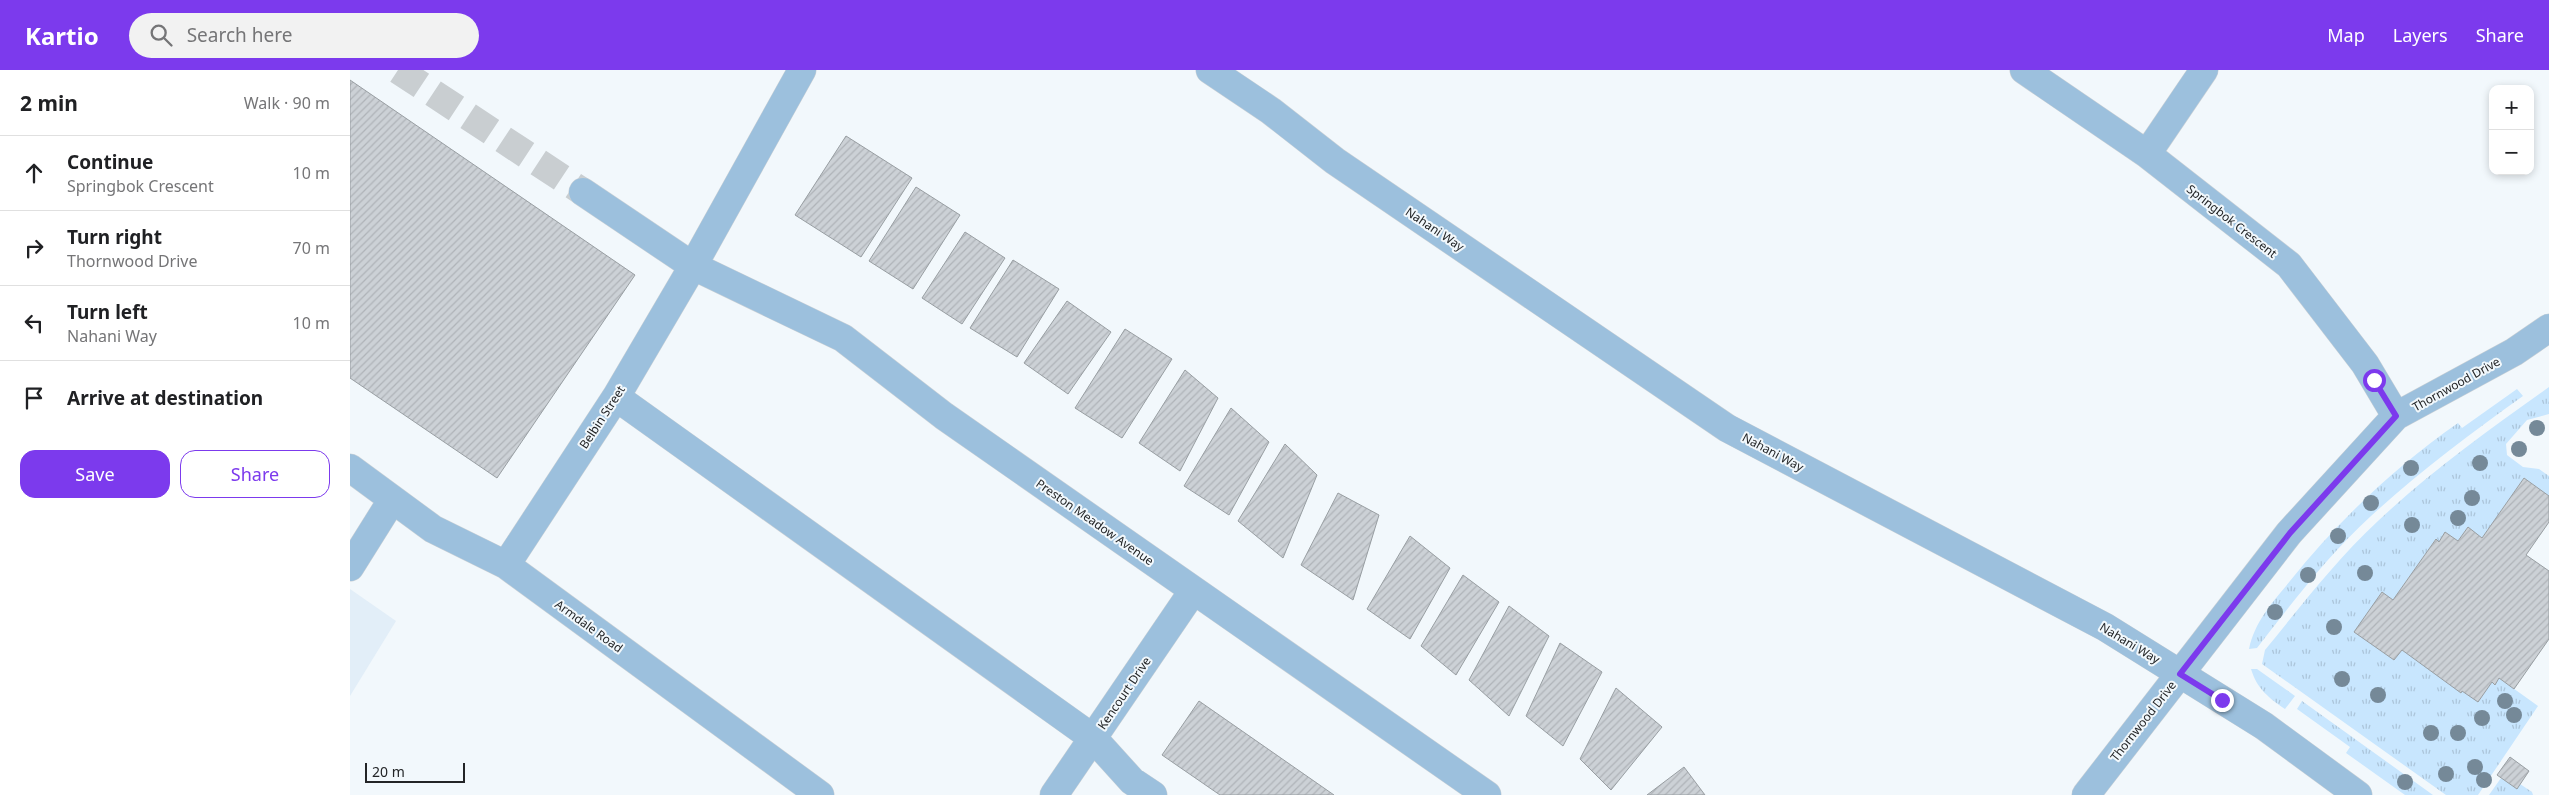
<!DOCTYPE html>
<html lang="en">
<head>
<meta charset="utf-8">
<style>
	:root { --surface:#fff; --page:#f2f2f2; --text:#202124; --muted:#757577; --line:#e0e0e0; --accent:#7c3aed }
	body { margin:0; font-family:"Noto Sans",sans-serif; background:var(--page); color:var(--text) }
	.controls { position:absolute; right:15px; top:15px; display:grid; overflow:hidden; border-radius:10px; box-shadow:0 2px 8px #0003 }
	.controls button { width:45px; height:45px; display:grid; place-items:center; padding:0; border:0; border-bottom:1px solid var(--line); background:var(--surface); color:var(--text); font:25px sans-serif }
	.scale { position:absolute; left:15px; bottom:12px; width:100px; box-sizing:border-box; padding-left:5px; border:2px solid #232527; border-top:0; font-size:14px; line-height:18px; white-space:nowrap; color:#232527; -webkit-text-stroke:4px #f2f8fc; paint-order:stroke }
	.stop { position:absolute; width:15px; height:15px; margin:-11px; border:4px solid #7c3aed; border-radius:50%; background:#fff }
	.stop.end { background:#7c3aed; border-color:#fff; box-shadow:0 1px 5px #0008 }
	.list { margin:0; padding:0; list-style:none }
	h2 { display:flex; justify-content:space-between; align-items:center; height:65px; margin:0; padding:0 20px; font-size:21px }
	h2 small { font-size:16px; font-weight:400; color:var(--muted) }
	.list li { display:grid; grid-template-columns:32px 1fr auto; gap:15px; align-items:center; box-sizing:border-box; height:75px; padding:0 20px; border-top:1px solid var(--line) }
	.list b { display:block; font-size:19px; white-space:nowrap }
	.list p { margin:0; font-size:16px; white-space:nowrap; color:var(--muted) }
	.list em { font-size:16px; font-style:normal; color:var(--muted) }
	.actions { display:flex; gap:10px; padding:15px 20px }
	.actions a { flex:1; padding:11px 0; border:1px solid var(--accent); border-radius:15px; text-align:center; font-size:18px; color:var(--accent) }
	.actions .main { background:var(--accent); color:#fff }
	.icon { flex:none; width:28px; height:28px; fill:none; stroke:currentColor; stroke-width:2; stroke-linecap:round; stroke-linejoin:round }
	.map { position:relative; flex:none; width:2199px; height:725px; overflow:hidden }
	header { display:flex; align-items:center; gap:30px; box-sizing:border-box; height:70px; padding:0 25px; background:var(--accent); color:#fff }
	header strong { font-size:24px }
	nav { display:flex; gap:28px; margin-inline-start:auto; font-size:18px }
	.search { width:350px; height:45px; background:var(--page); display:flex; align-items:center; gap:12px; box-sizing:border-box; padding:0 18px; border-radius:28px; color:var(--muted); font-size:19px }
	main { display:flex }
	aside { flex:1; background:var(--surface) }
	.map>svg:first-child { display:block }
</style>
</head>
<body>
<header>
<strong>Kartio</strong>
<div class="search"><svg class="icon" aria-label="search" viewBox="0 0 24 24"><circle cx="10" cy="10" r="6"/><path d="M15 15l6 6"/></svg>Search here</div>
<nav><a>Map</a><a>Layers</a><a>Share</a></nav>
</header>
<main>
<aside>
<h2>2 min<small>Walk · 90 m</small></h2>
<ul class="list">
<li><svg class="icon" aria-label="ahead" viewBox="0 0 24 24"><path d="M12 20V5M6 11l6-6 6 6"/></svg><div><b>Continue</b><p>Springbok Crescent</p></div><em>10 m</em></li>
<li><svg class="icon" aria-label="right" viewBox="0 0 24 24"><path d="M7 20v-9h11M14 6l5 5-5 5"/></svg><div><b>Turn right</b><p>Thornwood Drive</p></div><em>70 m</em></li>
<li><svg class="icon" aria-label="left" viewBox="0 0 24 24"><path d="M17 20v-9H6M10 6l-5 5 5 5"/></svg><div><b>Turn left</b><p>Nahani Way</p></div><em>10 m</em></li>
<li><svg class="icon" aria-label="arrive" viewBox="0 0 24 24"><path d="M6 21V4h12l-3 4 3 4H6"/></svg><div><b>Arrive at destination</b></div></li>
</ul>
<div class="actions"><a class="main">Save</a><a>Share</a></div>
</aside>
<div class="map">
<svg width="2199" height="725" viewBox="0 0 2199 725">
	<defs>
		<pattern id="grass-tufts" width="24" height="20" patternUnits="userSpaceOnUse" patternTransform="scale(1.25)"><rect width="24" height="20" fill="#c8e6fe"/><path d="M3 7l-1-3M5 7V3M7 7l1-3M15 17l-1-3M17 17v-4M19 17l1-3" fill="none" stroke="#acc5da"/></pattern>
		<pattern id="building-hatch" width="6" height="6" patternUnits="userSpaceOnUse" patternTransform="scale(1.25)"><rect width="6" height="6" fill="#ccd1d6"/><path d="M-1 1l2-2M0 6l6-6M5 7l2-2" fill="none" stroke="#afb3b8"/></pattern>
	</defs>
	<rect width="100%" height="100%" fill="#f2f8fc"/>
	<path fill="#e2eef8" d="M 0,519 L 46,551 L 0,626 Z"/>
	<path fill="url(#grass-tufts)" d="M 2199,317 L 2199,344 L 2177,350 L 2156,374 L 2157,385 L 2173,397 L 2189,399 L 2199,406 L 2199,426 L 2174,408 L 2132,468 L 2118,457 L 2108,471 L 2095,462 L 2089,472 L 2085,470 L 2043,530 L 2032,522 L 2005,562 L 2044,590 L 2052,580 L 2111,622 L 2112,621 L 2128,631 L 2142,612 L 2145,614 L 2149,608 L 2188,636 L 2128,725 L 2096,725 L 1912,594 L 1915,580 C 1951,536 1986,490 2028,451 C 2081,401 2140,359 2199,317 Z
		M 2167,319 L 2173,326 C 2120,364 2069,402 2021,446 C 1978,485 1943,532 1907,578 L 1899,579 C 1905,551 1922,533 1940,511 C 1988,451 2045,397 2108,353 L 2112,358 Z
		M 1901,599 L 1907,599 L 1945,626 L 1935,639 C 1919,628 1907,619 1901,599 Z
		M 1952,631 L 2083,725 L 2055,725 L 1996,683 L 2000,677 L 1947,639 Z
		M 2151,708 L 2167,718 L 2170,714 L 2182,722 L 2183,725 L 2139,725 Z"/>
	<path fill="url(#building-hatch)" stroke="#989ea2" d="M 0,10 L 285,205 L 147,408 L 0,308 Z
		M 496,66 L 562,108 L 511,187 L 445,145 Z
		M 566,117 L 610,145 L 563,219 L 519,191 Z
		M 615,162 L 655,188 L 612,254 L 572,228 Z
		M 663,190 L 709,219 L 667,287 L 620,258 Z
		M 717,231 L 761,262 L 718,324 L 674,293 Z
		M 775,259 L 822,289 L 772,368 L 725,338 Z
		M 835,300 L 868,328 L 830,401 L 789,373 Z
		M 881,338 L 919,372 L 879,445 L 834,416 Z
		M 935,374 L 967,405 L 933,488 L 888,451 Z
		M 2174,408 L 2199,426 L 2199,452 L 2176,485 L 2199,501 L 2199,569 L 2164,619 L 2149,608 L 2145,615 L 2142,612 L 2128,632 L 2112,621 L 2111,623 L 2052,580 L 2044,590 L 2004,562 L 2032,522 L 2043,530 L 2086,469 L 2089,472 L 2095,462 L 2108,471 L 2118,457 L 2132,468 Z
		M 988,423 L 1029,445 L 1003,530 L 951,495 Z
		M 1060,466 L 1100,498 L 1060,569 L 1017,539 Z
		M 1113,505 L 1149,532 L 1106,605 L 1071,576 Z
		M 1159,536 L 1199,566 L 1159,646 L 1119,610 Z
		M 1210,573 L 1252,602 L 1213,676 L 1176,646 Z
		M 1266,618 L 1312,657 L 1261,720 L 1230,689 Z
		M 849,631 L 984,725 L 870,725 L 812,685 Z
		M 2160,687 L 2179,701 L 2167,719 L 2147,705 Z
		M 1334,697 L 1355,725 L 1297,725 Z"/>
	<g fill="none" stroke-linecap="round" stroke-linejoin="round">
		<path stroke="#c9ced1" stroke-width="28" stroke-dasharray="28 14" stroke-linecap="butt" d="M 48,0 L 233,122"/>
		<defs>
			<path id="minor" d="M 860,0 L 921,41 L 985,91 L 1377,358 L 1755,557 L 1914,656 L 2008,725
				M 1674,0 L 1797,84 L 1939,195 L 2015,294 L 2046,346
				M 1797,84 L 1854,0
				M 233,122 L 343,196 L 493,268 L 594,346 L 1137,725
				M 266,327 L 743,668 L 782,711 L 803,725
				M 0,398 L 83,459 L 156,495 L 470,725
				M 156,495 L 266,327 L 343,196 L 452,0
				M 0,497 L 42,430
				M 704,725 L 843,521
				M 1736,725 L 1939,463 L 2046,346 L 2164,282 L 2199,258"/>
		</defs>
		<use href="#minor" stroke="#cdd2d6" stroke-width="29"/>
		<use href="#minor" stroke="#9cc0dd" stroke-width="28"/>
	</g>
	<g fill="#758998">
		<circle cx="2187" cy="358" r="8"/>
		<circle cx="2169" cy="379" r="8"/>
		<circle cx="2130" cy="393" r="8"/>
		<circle cx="2061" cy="398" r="8"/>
		<circle cx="2122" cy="428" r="8"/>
		<circle cx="2021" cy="433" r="8"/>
		<circle cx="2108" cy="448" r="8"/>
		<circle cx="2062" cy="455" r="8"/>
		<circle cx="1988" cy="466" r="8"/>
		<circle cx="2015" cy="503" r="8"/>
		<circle cx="1958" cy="505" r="8"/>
		<circle cx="1925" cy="542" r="8"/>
		<circle cx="1984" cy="557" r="8"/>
		<circle cx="1992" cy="609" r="8"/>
		<circle cx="2028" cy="625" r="8"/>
		<circle cx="2155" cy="631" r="8"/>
		<circle cx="2164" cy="645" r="8"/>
		<circle cx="2132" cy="648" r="8"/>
		<circle cx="2081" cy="663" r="8"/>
		<circle cx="2108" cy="663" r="8"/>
		<circle cx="2125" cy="697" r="8"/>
		<circle cx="2096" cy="704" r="8"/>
		<circle cx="2134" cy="710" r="8"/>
		<circle cx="2055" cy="712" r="8"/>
	</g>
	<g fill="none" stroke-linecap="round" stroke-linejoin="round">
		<path stroke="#7c3aed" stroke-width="6" d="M 1872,630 L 1830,604 L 1940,463 L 2046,346 L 2024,310"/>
	</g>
	<g text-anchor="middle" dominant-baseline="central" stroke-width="4" stroke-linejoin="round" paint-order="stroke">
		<g font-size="12" fill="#232527" stroke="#f2f8fc">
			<text transform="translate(1882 151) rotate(38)">Springbok Crescent</text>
			<text transform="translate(1085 159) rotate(34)">Nahani Way</text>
			<text transform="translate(2106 314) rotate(-29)">Thornwood Drive</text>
			<text transform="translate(252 347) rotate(-57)">Belbin Street</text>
			<text transform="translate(1423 382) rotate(28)">Nahani Way</text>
			<text transform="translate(745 452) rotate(35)">Preston Meadow Avenue</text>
			<text transform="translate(239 556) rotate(36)">Armdale Road</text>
			<text transform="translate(1780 573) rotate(31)">Nahani Way</text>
			<text transform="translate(774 623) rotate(-56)">Kencourt Drive</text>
			<text transform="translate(1793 651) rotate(-52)">Thornwood Drive</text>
		</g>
	</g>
</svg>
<div class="controls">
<button>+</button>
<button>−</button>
</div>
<div class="scale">20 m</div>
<div class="stop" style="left:2024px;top:310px"></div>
<div class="stop end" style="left:1872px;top:630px"></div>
</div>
</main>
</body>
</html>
